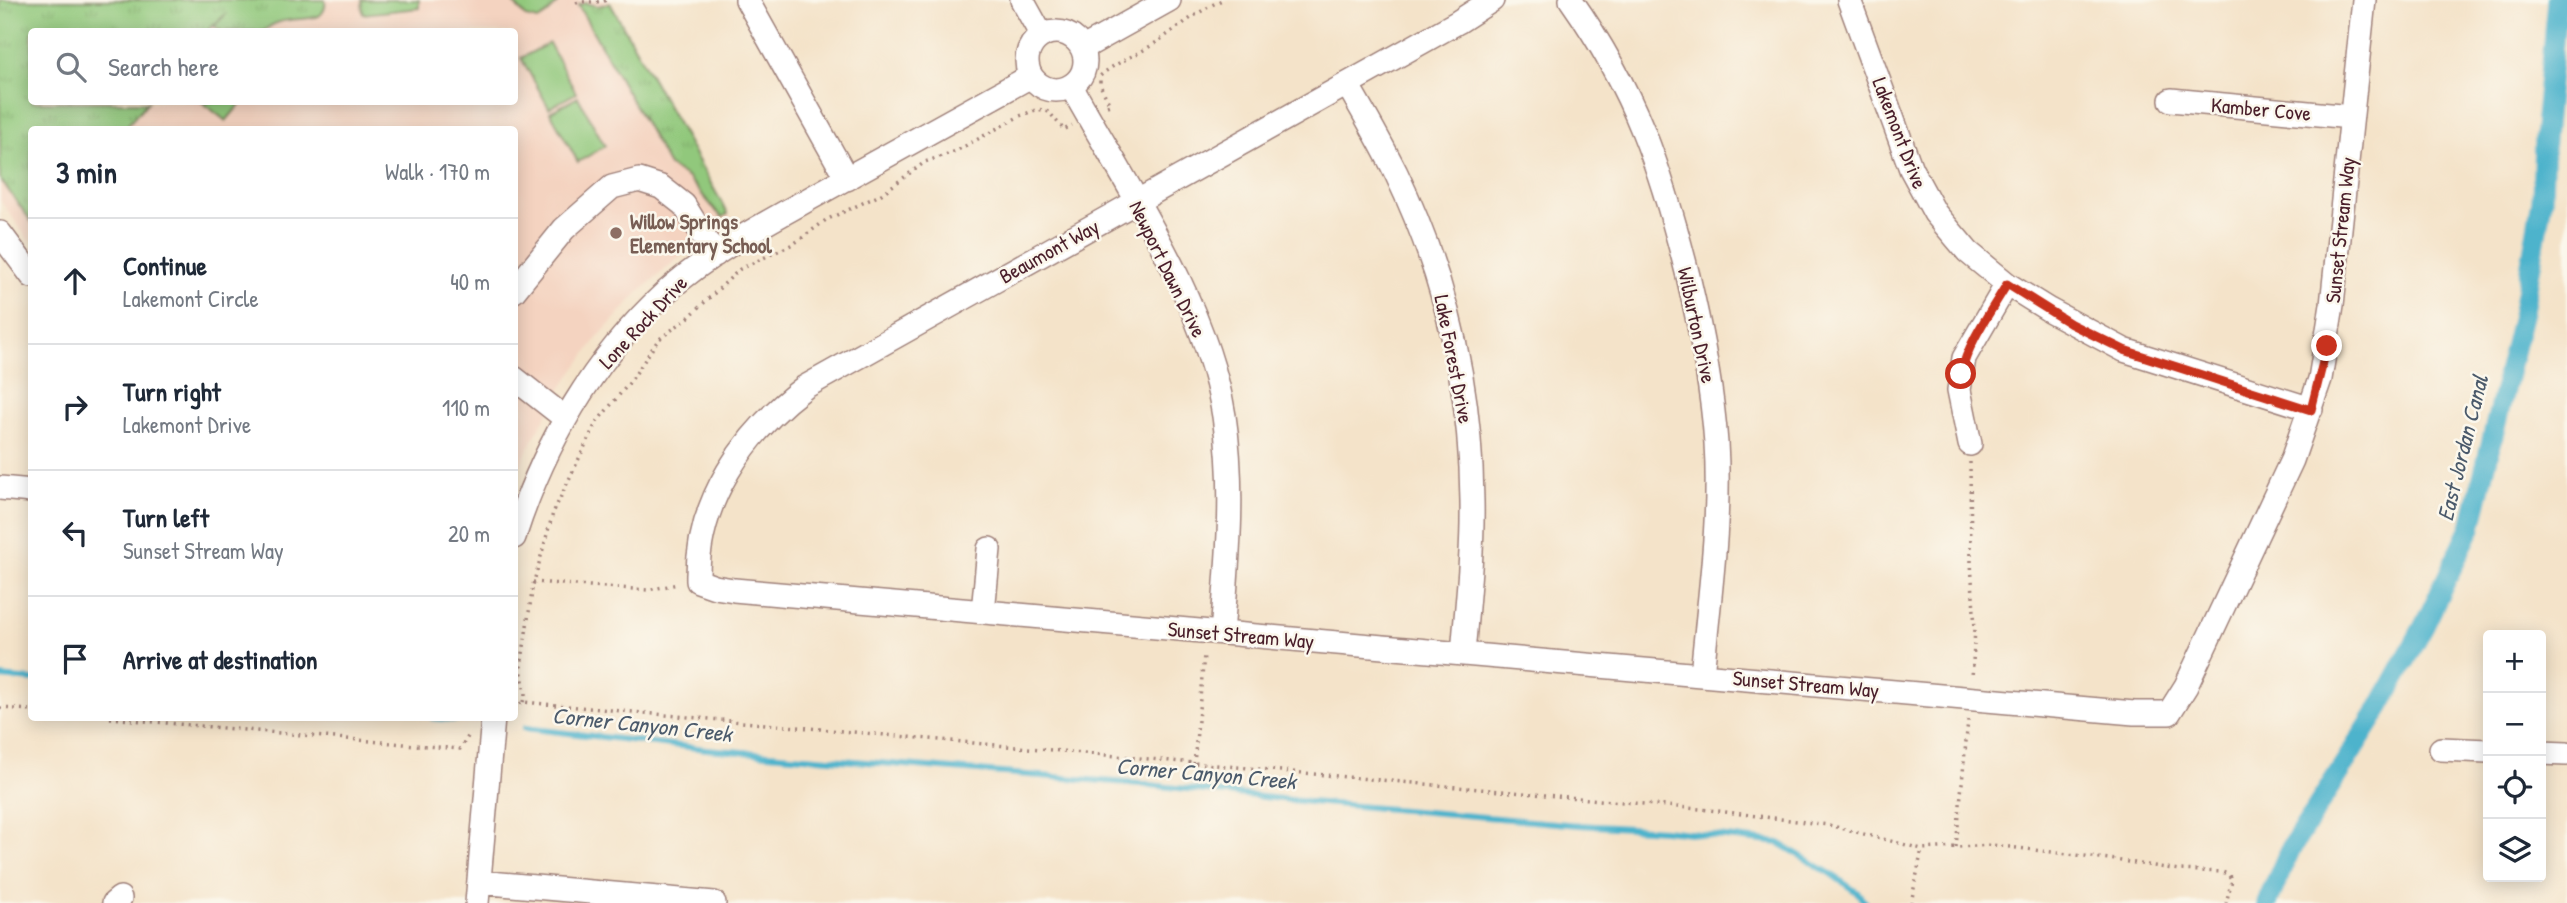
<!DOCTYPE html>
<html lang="en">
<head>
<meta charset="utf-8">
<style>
	:root { --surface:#fff; --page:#f2f2f3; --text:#1f2937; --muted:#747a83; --line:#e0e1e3 }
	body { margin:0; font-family:"Patrick Hand",sans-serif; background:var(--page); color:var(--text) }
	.controls { position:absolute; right:21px; bottom:21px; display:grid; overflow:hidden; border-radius:7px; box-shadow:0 4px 18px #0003 }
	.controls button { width:63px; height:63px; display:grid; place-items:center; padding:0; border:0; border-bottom:2px solid var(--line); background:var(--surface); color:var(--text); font:35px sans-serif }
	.stop { position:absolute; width:21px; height:21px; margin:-16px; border:5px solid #c8321e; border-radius:50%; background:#fff }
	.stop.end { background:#c8321e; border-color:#fff; box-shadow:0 2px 7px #0008 }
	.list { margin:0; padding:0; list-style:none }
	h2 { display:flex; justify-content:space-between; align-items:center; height:91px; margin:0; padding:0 28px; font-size:30px }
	h2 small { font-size:23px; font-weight:400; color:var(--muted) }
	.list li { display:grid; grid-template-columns:46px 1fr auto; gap:21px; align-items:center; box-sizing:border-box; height:126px; padding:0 28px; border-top:2px solid var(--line) }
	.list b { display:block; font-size:26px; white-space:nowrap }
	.list p { margin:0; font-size:23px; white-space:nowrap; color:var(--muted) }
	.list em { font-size:23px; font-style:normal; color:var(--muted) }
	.icon { flex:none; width:38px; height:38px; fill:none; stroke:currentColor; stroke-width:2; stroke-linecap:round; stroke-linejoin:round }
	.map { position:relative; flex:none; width:2567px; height:903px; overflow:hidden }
	.search { position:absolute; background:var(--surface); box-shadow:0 4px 18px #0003; left:28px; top:28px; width:490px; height:77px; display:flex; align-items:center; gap:18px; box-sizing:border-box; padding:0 24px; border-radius:7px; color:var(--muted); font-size:26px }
	.panel { position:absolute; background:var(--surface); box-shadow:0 4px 18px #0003; left:28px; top:126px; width:490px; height:595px; border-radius:7px }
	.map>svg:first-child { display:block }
</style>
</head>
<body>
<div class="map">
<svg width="2567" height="903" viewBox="0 0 2567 903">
	<defs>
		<pattern id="grass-tufts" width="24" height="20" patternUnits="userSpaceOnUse" patternTransform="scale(1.75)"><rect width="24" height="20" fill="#91c87b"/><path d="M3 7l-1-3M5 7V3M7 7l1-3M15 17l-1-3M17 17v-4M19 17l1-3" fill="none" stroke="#7fab6a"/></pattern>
	</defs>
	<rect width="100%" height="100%" fill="#fbf7ec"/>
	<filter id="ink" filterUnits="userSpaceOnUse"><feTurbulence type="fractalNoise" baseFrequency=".0143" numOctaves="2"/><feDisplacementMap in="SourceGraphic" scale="14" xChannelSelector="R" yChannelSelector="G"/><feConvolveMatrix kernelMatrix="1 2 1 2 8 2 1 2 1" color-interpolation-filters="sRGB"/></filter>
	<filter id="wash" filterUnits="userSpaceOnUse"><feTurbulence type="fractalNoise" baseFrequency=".00686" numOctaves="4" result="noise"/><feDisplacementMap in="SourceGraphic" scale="28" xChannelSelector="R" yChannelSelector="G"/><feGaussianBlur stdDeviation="1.57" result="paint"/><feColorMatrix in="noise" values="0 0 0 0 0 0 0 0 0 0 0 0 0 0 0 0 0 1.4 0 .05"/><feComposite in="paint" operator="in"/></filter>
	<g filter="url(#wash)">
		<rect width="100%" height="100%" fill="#f4e3c9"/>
		<path fill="#f4d3c0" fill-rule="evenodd" d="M 0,0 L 609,0 L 734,224 L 687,251 L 663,271 L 639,292 L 598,337 L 563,386 L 528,448 L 515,479 L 514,130 L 32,130 L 31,243 L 0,200 ZM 32,32 L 514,32 L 514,102 L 32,102 Z"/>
		<path fill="url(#grass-tufts)" stroke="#6e7453" stroke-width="2" d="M 0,0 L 325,0 C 326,7 325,12 319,16 C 299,22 279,16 264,31 L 221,31 L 214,26 L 227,13 L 207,31 L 32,32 L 32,102 L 148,102 L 124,129 L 32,130 L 31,221 L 0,179 Z
			M 511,0 L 561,0 L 546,15 L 538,20 L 526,17 Z
			M 585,3 L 598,6 L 610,3 L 728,214 L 723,217 L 717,212 L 688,178 L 669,166 L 578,5 Z"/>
		<path fill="#91c87b" stroke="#6e7453" stroke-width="2" d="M 362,0 L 419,0 L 419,8 L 363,14 Z
			M 549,43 L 576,93 L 549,108 L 521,58 Z
			M 578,97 L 605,146 L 578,162 L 550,112 Z
			M 202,102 L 242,102 L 226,121 Z"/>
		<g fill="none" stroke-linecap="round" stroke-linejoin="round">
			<path stroke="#4db3cc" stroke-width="6" d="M 0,677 L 32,680
				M 433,718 L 455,720
				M 525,728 L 706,749 L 1140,784 L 1310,802 L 1579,825 L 1664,830 L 1779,843 L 1831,874 L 1858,893 L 1866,903"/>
			<path stroke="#4db3cc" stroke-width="21" d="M 2267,903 L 2290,850 L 2380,707 L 2424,626 L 2471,527 L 2523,311 L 2542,200 L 2544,139 L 2557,0"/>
		</g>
	</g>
	<g filter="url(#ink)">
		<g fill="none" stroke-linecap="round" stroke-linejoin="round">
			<defs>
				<path id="minor" d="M 747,0 L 847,179
					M 1022,0 L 1042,36
					M 1492,0 L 1458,22 L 805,387 C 744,433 696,502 698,581 L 715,587 L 734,590 L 2134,713 L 2169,713 L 2186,686 L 2292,460 L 2320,379 L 2332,305 L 2364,0
					M 1571,0 C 1635,91 1661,168 1688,276 C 1701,331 1712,386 1716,443 C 1721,519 1709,599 1702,675
					M 1849,0 L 1911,169 L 1935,213 L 1968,252 L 2007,284 L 2049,310 L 2124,350 L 2311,409
					M1027 61a29 29 0 1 1 58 0a29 29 0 1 1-58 0Z
					M 1083,48 L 1169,0
					M 1347,84 C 1364,113 1381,143 1396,173 C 1445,275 1471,387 1472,501 C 1473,552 1467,603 1463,654
					M 1071,86 C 1127,187 1206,301 1224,416 C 1235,489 1228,560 1222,633
					M 2171,100 L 2351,117
					M 0,233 L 32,276
					M 514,291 L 564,229 L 612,187 L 639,180 L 661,187 L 684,205 L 715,255
					M 514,378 L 565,418
					M 1970,444 L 1959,390 L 1964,358 L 2007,284
					M 0,488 L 32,491
					M 514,537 C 544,444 594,358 666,292 C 714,249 772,220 827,189 C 895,152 963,114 1031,76
					M 983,612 L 989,549
					M 2441,749 L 2488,751
					M 2541,753 L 2567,754
					M 479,882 L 714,903
					M 114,903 L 120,898
					M 477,903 L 493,718"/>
			</defs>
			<use href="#minor" stroke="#9f817a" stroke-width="26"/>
			<path stroke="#9f817a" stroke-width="3.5" stroke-dasharray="2 5" stroke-linecap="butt" d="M 576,3 C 586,0 596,4 607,0
				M 1107,106 L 1110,105 L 1100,85 L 1100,76 C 1116,62 1135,56 1152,45 C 1176,30 1196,12 1222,0
				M 1970,462 L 1971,562 L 1975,629 L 1972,678
				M 533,582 L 648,590 L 678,584
				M 523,702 L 525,694 L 521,667 L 533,585 L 553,513 L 596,423 L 630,382 L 658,340 L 689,317 L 740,269 L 795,243 L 826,220 L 880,195 L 925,162 L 956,151 L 1020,116 L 1038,109 L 1049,112 L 1064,130 L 1072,125
				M 0,708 L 32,710
				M 514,708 L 523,702 L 1710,810 L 1829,825 L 1922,849 L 1993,845 L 2109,859 L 2179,870 L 2222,872 L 2228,874 L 2232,880 L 2226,903
				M 110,718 L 460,749 L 469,735
				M 1194,764 L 1204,655
				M 1956,847 L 1968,720
				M 1911,903 L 1922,849"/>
			<use href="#minor" stroke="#fff" stroke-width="23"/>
		</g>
	</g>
	<g fill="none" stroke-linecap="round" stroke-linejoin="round" filter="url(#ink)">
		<path stroke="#c8321e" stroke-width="9" d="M 1961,374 C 1968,342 1990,313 2007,284 L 2071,324 L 2124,350 L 2311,410 L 2327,346"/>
	</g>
	<circle fill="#8d6e63" stroke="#fbf7ec" stroke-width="2.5" cx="616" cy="233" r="7"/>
	<g text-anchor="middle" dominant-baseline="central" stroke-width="5" stroke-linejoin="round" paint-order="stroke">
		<g font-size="21" fill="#4a1f2b" stroke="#fbf7ec">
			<text transform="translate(2261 109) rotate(5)">Kamber Cove</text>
			<text transform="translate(1900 133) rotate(69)">Lakemont Drive</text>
			<text transform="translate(2340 230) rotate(-84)">Sunset Stream Way</text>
			<text transform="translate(1049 251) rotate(-29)">Beaumont Way</text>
			<text transform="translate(1168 269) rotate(64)">Newport Dawn Drive</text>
			<text transform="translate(643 322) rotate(-47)">Lone Rock Drive</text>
			<text transform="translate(1697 325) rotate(78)">Wilburton Drive</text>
			<text transform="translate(1454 359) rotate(79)">Lake Forest Drive</text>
			<text transform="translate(1241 635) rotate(5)">Sunset Stream Way</text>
			<text transform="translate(1806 684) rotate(5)">Sunset Stream Way</text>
		</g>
		<g font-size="21" font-weight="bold" fill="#785e54" stroke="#fbf7ec" text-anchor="start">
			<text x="630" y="221">Willow Springs<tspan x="630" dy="24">Elementary School</tspan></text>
		</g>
		<g font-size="23" font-style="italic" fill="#4b5a6b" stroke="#fbf7ec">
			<text transform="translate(2462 448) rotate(-76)">East Jordan Canal</text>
			<text transform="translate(642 724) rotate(6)">Corner Canyon Creek</text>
			<text transform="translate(1206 773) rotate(5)">Corner Canyon Creek</text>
		</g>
	</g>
</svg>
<div class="controls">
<button>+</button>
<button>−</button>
<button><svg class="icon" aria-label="locate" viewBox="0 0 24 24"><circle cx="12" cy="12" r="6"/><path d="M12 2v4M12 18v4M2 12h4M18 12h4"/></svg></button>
<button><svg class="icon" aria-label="layers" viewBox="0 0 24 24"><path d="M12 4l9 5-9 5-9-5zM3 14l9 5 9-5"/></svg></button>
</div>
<div class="stop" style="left:1961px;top:374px"></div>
<div class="stop end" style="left:2327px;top:346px"></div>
<div class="search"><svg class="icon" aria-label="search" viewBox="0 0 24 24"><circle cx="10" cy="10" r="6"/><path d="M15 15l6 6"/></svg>Search here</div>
<section class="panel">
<h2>3 min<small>Walk · 170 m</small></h2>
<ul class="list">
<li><svg class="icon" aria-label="ahead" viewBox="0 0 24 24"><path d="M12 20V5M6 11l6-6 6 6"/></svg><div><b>Continue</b><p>Lakemont Circle</p></div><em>40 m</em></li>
<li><svg class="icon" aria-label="right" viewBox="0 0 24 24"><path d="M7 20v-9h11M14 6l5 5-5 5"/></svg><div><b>Turn right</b><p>Lakemont Drive</p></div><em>110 m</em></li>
<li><svg class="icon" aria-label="left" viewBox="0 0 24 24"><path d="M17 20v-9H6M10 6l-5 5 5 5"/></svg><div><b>Turn left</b><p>Sunset Stream Way</p></div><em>20 m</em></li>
<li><svg class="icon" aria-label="arrive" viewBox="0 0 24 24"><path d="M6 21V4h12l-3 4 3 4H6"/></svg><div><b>Arrive at destination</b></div></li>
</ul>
</section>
</div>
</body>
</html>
